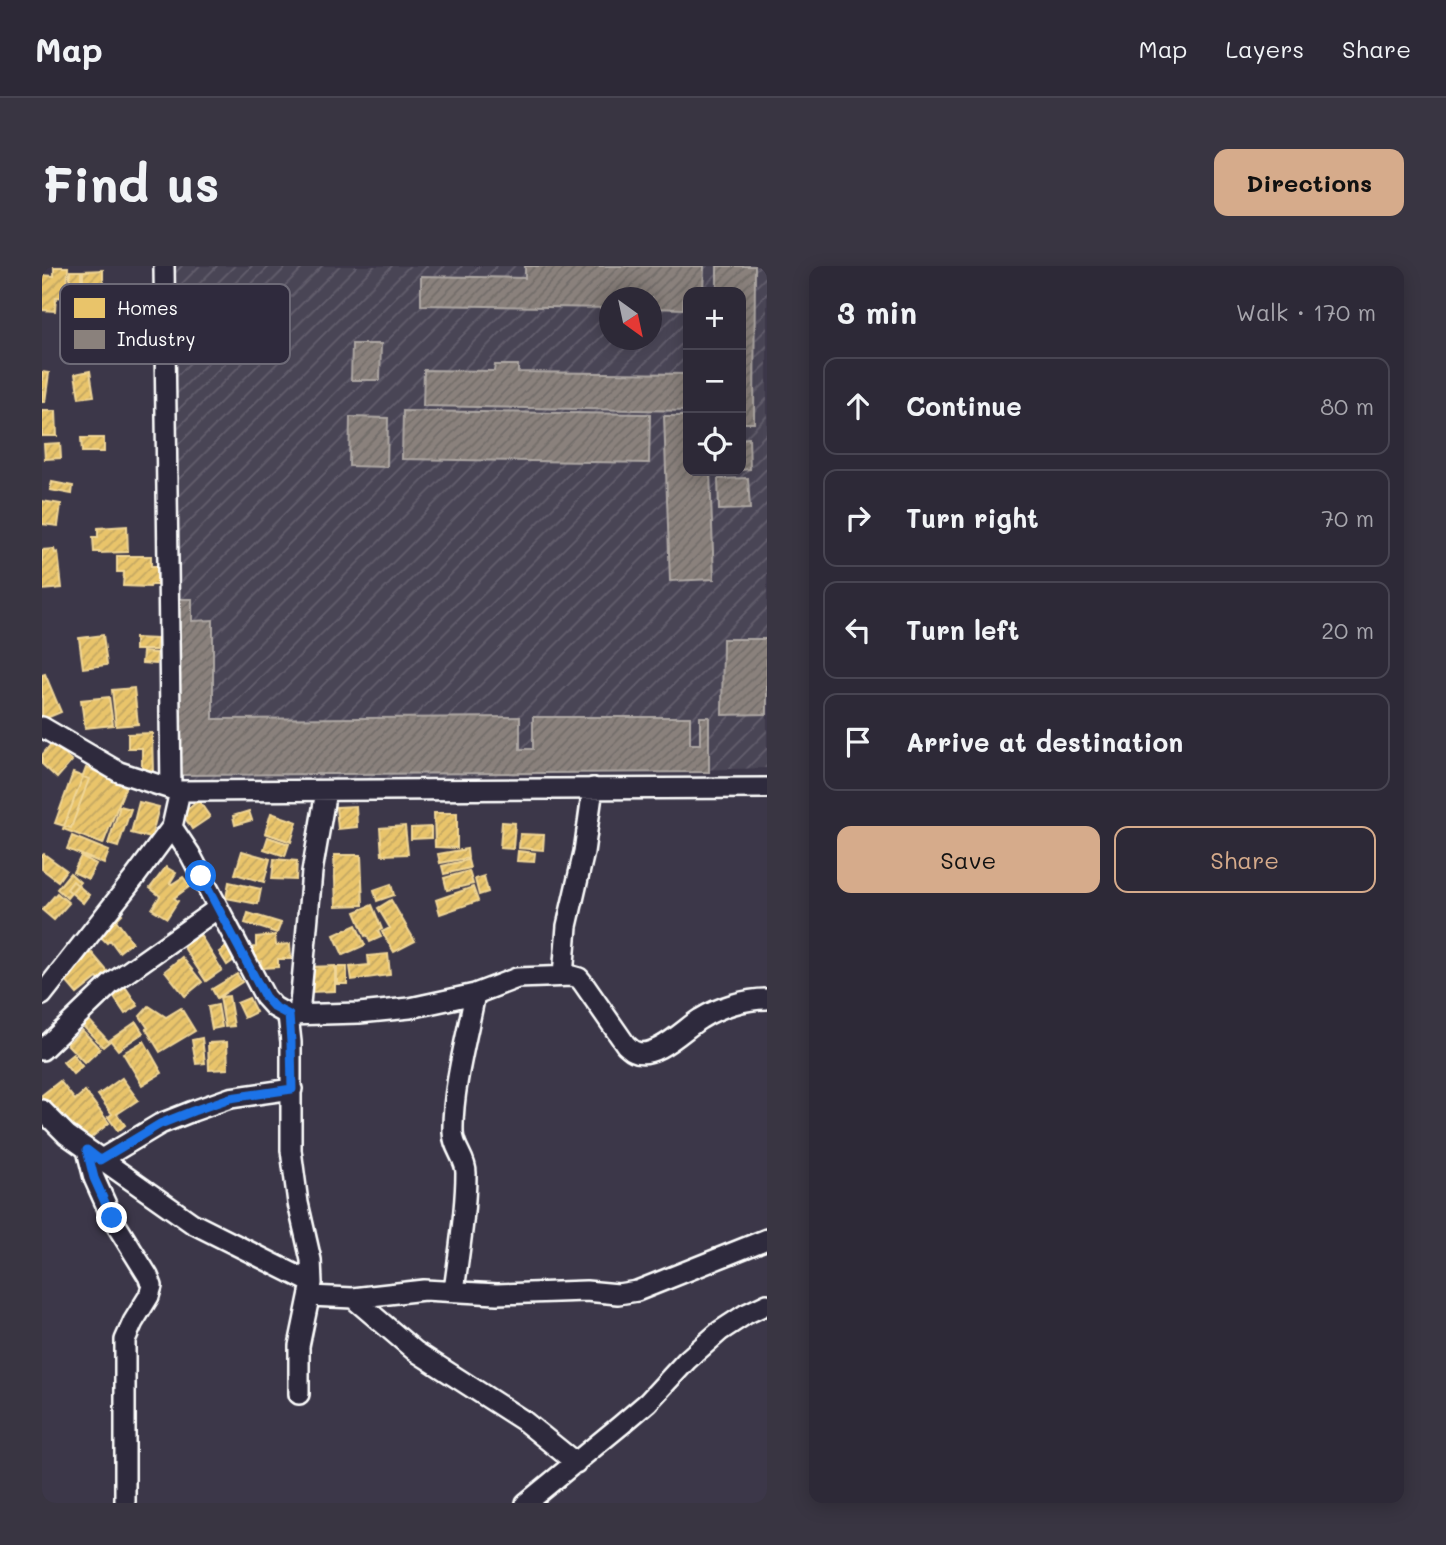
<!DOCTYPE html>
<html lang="en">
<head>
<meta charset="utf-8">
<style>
	:root { --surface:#2d2937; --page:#393542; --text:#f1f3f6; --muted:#a7a6ad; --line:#484552; --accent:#d6ab8b }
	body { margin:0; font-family:Mali,sans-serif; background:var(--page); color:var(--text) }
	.controls { position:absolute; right:21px; top:21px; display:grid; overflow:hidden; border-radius:14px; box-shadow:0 4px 18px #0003 }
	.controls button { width:63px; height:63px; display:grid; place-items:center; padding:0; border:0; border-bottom:2px solid var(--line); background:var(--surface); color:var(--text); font:35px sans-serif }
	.compass { position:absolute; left:557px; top:21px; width:63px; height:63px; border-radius:50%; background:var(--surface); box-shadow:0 4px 18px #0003; rotate:147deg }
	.stop { position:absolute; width:21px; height:21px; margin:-16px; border:5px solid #1a73e8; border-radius:50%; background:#fff }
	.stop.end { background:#1a73e8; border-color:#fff; box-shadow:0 2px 7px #0008 }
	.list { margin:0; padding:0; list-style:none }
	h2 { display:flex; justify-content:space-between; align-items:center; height:91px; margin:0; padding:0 28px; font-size:30px }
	h2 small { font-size:23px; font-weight:400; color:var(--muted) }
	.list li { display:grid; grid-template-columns:46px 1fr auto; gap:21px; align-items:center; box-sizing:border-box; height:98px; margin:0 14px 14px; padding:0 14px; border:2px solid var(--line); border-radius:14px }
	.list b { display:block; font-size:26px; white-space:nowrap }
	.list em { font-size:23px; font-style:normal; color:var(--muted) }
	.actions { display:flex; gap:14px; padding:21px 28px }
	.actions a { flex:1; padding:16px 0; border:2px solid var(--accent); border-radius:14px; text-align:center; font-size:24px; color:var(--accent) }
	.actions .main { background:var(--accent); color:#111 }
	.icon { flex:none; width:38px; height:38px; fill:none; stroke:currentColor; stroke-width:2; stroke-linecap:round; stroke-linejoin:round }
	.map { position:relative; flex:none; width:725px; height:1237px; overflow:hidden; border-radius:14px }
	header { display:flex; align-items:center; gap:42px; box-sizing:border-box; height:98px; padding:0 35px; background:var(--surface); border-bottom:2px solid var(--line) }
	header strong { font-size:33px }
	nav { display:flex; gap:38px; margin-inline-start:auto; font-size:24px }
	.intro { display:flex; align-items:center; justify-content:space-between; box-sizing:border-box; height:168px; padding:0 42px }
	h1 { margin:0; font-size:49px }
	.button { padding:18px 32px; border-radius:14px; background:var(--accent); color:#111; font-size:24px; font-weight:700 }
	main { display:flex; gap:42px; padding:0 42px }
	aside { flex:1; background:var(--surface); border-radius:14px; box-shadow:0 4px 18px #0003 }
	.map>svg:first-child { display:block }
</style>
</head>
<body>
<header>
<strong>Map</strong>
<nav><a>Map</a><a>Layers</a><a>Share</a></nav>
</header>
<div class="intro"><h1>Find us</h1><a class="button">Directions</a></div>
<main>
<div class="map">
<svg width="725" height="1237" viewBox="0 0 725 1237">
	<defs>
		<pattern id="industrial-furrows" width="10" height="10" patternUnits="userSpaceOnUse" patternTransform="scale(1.75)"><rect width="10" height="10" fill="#494455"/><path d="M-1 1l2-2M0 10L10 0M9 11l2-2" fill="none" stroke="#64606e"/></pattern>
		<pattern id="homes-hatch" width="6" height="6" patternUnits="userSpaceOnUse" patternTransform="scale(1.75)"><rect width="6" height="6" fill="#e9c46a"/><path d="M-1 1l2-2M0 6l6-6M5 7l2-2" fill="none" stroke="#c2a662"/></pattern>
		<pattern id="industry-hatch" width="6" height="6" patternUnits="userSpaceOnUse" patternTransform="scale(1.75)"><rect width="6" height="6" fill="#8a817c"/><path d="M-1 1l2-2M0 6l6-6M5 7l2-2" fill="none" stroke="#716c69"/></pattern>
	</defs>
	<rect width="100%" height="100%" fill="#3c3749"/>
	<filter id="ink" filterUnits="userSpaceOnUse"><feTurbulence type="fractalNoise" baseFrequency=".0143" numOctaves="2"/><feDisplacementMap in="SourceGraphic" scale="14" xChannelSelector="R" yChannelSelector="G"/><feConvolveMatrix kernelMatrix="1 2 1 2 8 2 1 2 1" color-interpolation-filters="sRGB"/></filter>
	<g filter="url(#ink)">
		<path fill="url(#industrial-furrows)" fill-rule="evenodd" d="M 119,0 L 725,0 L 725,502 L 122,519 ZM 646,26 L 699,26 L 699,205 L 646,205 ZM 568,32 L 610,32 L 610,74 L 568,74 Z"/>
		<path fill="url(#homes-hatch)" stroke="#f0d697" stroke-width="2" d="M 12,1 L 26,1 L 25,32 L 14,31 L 13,45 L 0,44 L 0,9 L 12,10 Z
			M 61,4 L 61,26 L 41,27 L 41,5 Z
			M 28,5 L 39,5 L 39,27 L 28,27 Z
			M 48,105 L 52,130 L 37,132 L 33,108 Z
			M 0,106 L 7,107 L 3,136 L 0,136 Z
			M 0,145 L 14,145 L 15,170 L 0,170 Z
			M 39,172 L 62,172 L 62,186 L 40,186 Z
			M 18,177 L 19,192 L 3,193 L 2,178 Z
			M 10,216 L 31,220 L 30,228 L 8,224 Z
			M 0,235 L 19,238 L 16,260 L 0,258 Z
			M 85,260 L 86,286 L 57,287 L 57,286 L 52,286 L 51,271 L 56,271 L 56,262 Z
			M 12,283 L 13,287 L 16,286 L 20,322 L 0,324 L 0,284 Z
			M 75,290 L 109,290 L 109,300 L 116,300 L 115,319 L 109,319 L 108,321 L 81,320 L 82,306 L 75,306 Z
			M 61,369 L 65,399 L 41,402 L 37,372 Z
			M 93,372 L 115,373 L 114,384 L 93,384 Z
			M 101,386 L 115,387 L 114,398 L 100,397 Z
			M 3,408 L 19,446 L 0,454 L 0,409 Z
			M 92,422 L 96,458 L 74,460 L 70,424 Z
			M 67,431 L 71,459 L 43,462 L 39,434 Z
			M 110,467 L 111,507 L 100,507 L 100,482 L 86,482 L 86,468 Z
			M 10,477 L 30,495 L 15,512 L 0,498 L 0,489 Z
			M 44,502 L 85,517 L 61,578 L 21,563 Z
			M 31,507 L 47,513 L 29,562 L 13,557 Z
			M 157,535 L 168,551 L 150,563 L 140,547 Z
			M 97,536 L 117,541 L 109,572 L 89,567 Z
			M 78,540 L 89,543 L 76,581 L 66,578 Z
			M 314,540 L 315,561 L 296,563 L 294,541 Z
			M 207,545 L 210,554 L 193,559 L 191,550 Z
			M 229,547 L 255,556 L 249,576 L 223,567 Z
			M 392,547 L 415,547 L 415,582 L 393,581 Z
			M 460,556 L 473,557 L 471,583 L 458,582 Z
			M 363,560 L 366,588 L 340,589 L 338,562 Z
			M 389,561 L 389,572 L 369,573 L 369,562 Z
			M 478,568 L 502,569 L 501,584 L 477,582 Z
			M 30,570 L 67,585 L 62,598 L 25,583 Z
			M 226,571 L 247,578 L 243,590 L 222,583 Z
			M 425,583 L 426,592 L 398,597 L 396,588 Z
			M 200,585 L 228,593 L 222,616 L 193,608 Z
			M 476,585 L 493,587 L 492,596 L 475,595 Z
			M 2,588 L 24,604 L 16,615 L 0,603 L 0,590 Z
			M 292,589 L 319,589 L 321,639 L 294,640 Z
			M 39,590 L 54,598 L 46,613 L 31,606 Z
			M 232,593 L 255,595 L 254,614 L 230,613 Z
			M 426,594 L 428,602 L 402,608 L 400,600 Z
			M 124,601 L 134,607 L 128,617 L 130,618 L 141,611 L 148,620 L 132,632 L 136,635 L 125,652 L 110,643 L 118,630 L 108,622 Z
			M 427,605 L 431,618 L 405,624 L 402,612 Z
			M 28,607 L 38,616 L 25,632 L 15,623 Z
			M 442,610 L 446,626 L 437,629 L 433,613 Z
			M 31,615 L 47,629 L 41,637 L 25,623 Z
			M 187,616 L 219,623 L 216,638 L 184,632 Z
			M 349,618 L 352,629 L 335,635 L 332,624 Z
			M 431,621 L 436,635 L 398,648 L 394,634 Z
			M 15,627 L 27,637 L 12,654 L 0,644 Z
			M 349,634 L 373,675 L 352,686 L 340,666 L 348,662 L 336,642 Z
			M 330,639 L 340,663 L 336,665 L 339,671 L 328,676 L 325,669 L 323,670 L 313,646 Z
			M 74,642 L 80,648 L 74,654 L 90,676 L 77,686 L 68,674 L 65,677 L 59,671 L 57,673 L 51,667 Z
			M 206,647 L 239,657 L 235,667 L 203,657 Z
			M 314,659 L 323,679 L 301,689 L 292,669 Z
			M 158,669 L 180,704 L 164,715 L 141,680 Z
			M 233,669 L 234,679 L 248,678 L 249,693 L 236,693 L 236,701 L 220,702 L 219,695 L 205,696 L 205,682 L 214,681 L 214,671 Z
			M 187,679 L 195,692 L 185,699 L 177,686 Z
			M 44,685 L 48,688 L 50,687 L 66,706 L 57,714 L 55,712 L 35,728 L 23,714 Z
			M 346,688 L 348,709 L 310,714 L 308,701 L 327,699 L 326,690 Z
			M 140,691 L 160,716 L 143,730 L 123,705 Z
			M 293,700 L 293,725 L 267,726 L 266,701 Z
			M 295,701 L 305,701 L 305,718 L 295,718 Z
			M 195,708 L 200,716 L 175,732 L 170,723 Z
			M 84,722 L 96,740 L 83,748 L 71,730 Z
			M 187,730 L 192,760 L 183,761 L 178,731 Z
			M 207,732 L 214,746 L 202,752 L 195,737 Z
			M 176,739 L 180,761 L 170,763 L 166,741 Z
			M 107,740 L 124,751 L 139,742 L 153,765 L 118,786 L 104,763 L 106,762 L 98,750 Z
			M 45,752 L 67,776 L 61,781 L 39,758 Z
			M 94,756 L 101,767 L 76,784 L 68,774 Z
			M 40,764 L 58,783 L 43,797 L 25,778 Z
			M 160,772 L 163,797 L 154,798 L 150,774 Z
			M 102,775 L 120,807 L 100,819 L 81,787 Z
			M 185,776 L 186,803 L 167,804 L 166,777 Z
			M 31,788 L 40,800 L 31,808 L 21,796 Z
			M 80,812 L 96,834 L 75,848 L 83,859 L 76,865 L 66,851 L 70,848 L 56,829 Z
			M 18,815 L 33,834 L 43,825 L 67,857 L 46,874 L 41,867 L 34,872 L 25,865 L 0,833 L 0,829 Z"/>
		<path fill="url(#industry-hatch)" stroke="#ada7a3" stroke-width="2" d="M 483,0 L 662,0 L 661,26 L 646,26 L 646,29 L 642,29 L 641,43 L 610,42 L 610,32 L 568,32 L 568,42 L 379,39 L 379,10 L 483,12 Z
			M 675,0 L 713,0 L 712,157 L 699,157 L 699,26 L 675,26 Z
			M 310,78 L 339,78 L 338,114 L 309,114 Z
			M 453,99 L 476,99 L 476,106 L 646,108 L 646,145 L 381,140 L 382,104 L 452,105 Z
			M 361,145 L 608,148 L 607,197 L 360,193 Z
			M 622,150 L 646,150 L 646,205 L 668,205 L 672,313 L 628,315 Z
			M 308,151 L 346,152 L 345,201 L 307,200 Z
			M 707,172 L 708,203 L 699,204 L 699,173 Z
			M 706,212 L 708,243 L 677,244 L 676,213 Z
			M 132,333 L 150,333 L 150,355 L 171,354 L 171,453 L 478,451 L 478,483 L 491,483 L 491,451 L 648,451 L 648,478 L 658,478 L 658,451 L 667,451 L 667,506 L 132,509 Z
			M 132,333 L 150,333 L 150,355 L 171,354 L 171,453 L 478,451 L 478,483 L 491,483 L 491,451 L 648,451 L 648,478 L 658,478 L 658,451 L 667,451 L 667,506 L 132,509 Z
			M 681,373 L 725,373 L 725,448 L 680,449 Z"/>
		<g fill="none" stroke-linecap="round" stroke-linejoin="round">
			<defs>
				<path id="minor" d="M 122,0 L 129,523 L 138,525 C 333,525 529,522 725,522
					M 0,461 L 77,506 L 129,523
					M 130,561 L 148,588 L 223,731 L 232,741 L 246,749 L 317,747 L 368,742 L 433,728 L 475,712 L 530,710 L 537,712 L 541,717 L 584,779 C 587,781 589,784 592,785 C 612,795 643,762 658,753 C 677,741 703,733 725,733
					M 521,710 L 525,660 L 542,586 L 551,522
					M 0,729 L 93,611 L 130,561 L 138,525
					M 246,749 L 249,776 L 249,884 L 256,937 L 269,994 L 270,1017 L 257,1080 L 257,1128
					M 257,749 L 270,606 L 284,525
					M 0,784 L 70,717 L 176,642
					M 0,844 L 25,869 L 150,957 L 270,1017
					M 45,884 L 52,912 L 70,952 L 106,1010 L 110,1020 L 107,1030 L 91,1056 L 83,1074 L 83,1237
					M 58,894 L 118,858 L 151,845 L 188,832 L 250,823
					M 412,1025 C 417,986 424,946 424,907 C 424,892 411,882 411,866 C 410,824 425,770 433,728
					M 268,1030 L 311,1032 L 382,1024 L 455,1028 L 544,1025 L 576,1028 L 595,1025 L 725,973
					M 311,1032 L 373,1085 L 482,1155 L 534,1197
					M 484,1237 L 579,1159 L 606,1136 L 645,1094 L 678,1065 L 704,1048 L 725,1038"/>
			</defs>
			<use href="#minor" stroke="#fff" stroke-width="24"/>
			<use href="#minor" stroke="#2f2a3d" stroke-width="19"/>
		</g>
	</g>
	<g fill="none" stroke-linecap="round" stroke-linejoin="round" filter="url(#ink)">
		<path stroke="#1a73e8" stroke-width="9" d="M 70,952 L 52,912 L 45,884 L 58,894 L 118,858 L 151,845 L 188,832 L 250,823 L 249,776 L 247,749 L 232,741 L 223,731 L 159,610"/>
	</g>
	<rect x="18" y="18" width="230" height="80" rx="10" fill="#2f2a3d" stroke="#6d6a77" stroke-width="2"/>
	<rect x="32" y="32" width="31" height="20" fill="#e9c46a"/>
	<rect x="32" y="64" width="31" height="19" fill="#8a817c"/>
	<g font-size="19" fill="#fff">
		<text x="75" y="49">Homes</text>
		<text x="75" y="80">Industry</text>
	</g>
</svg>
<div class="controls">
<button>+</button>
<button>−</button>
<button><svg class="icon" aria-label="locate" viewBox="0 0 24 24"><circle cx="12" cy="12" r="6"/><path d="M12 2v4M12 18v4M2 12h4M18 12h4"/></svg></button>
</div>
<svg class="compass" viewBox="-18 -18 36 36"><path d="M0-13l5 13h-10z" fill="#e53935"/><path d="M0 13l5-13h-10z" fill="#a7a6ad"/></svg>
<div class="stop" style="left:159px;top:610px"></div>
<div class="stop end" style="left:70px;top:952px"></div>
</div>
<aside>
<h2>3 min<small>Walk · 170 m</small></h2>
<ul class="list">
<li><svg class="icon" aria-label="ahead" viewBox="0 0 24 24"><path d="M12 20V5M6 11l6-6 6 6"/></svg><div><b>Continue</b></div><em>80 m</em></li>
<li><svg class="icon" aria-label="right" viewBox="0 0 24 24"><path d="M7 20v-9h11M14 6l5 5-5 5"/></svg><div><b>Turn right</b></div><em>70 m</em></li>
<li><svg class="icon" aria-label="left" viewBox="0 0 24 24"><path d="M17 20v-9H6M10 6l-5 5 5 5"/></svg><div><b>Turn left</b></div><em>20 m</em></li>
<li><svg class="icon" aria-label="arrive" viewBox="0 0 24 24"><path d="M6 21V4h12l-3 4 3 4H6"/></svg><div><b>Arrive at destination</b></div></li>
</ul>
<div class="actions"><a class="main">Save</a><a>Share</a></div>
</aside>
</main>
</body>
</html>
